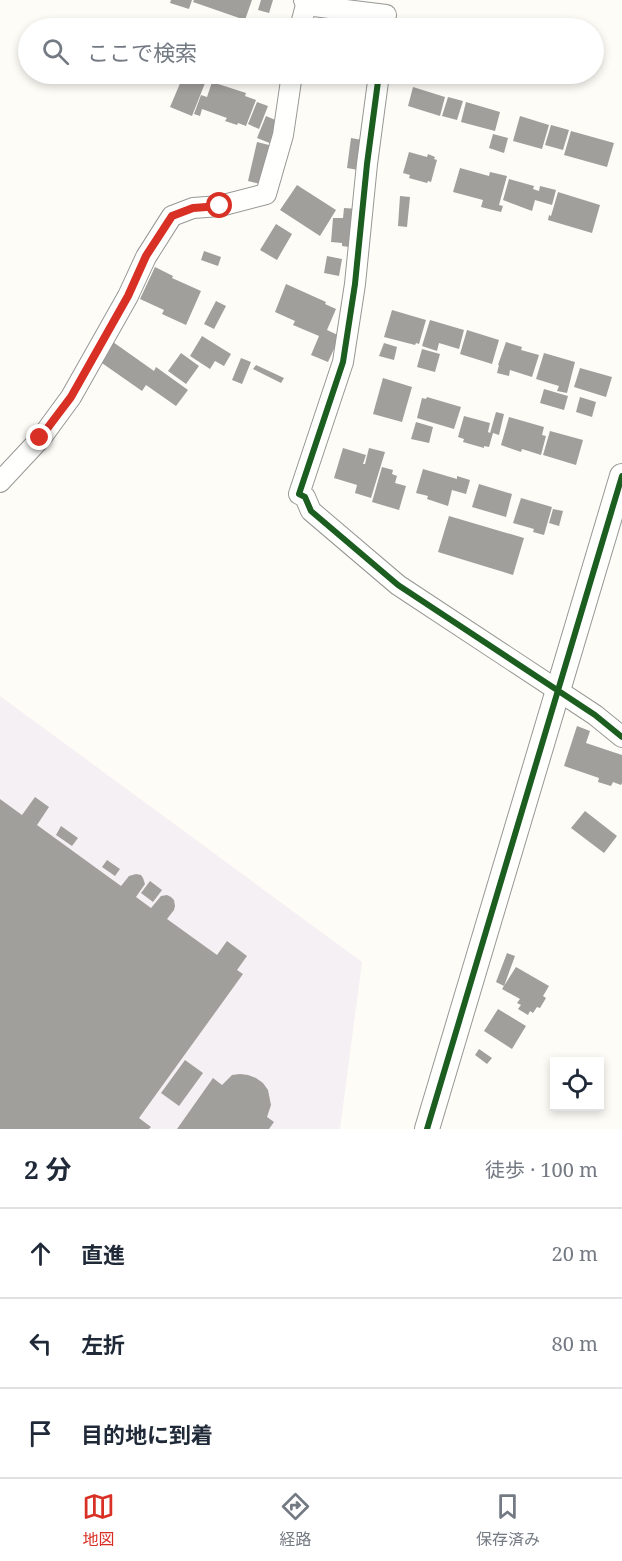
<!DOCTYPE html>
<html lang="ja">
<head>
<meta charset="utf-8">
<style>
	:root { --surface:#fff; --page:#f6f6f7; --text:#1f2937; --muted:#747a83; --line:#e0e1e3; --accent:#d93025 }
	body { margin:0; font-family:"Noto Serif","Noto Sans JP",serif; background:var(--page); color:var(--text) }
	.controls { position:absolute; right:18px; bottom:18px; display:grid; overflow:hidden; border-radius:0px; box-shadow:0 3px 9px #0003 }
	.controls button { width:54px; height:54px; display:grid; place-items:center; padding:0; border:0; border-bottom:2px solid var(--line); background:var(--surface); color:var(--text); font:30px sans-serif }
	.stop { position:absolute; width:18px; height:18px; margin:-14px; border:4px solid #d93025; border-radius:50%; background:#fff }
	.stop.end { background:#d93025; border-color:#fff; box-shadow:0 2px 6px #0008 }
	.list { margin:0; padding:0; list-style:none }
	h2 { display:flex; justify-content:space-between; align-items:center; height:78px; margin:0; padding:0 24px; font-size:26px }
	h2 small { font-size:20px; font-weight:400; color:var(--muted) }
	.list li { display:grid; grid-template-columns:39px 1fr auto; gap:18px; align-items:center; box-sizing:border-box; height:90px; padding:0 24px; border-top:2px solid var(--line) }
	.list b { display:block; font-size:22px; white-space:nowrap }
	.list em { font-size:20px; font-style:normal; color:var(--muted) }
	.icon { flex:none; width:33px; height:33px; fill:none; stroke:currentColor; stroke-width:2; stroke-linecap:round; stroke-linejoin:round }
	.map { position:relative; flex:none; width:622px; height:1129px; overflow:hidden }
	.search { position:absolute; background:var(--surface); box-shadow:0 3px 9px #0003; left:18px; right:18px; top:18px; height:66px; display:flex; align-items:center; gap:15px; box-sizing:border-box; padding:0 21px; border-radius:33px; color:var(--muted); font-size:22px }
	.sheet { height:348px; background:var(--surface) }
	nav { display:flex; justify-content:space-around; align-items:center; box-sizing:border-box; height:84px; border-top:2px solid var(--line); background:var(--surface); font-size:16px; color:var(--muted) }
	nav a { display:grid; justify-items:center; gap:3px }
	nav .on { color:var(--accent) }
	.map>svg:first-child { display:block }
</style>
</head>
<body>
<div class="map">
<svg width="622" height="1129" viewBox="0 0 622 1129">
	<rect width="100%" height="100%" fill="#fdfcf7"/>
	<path fill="#f5f0f3" d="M 0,696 L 362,962 L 340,1129 L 0,1129 Z"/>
	<path fill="#a19f9c" d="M 171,0 L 192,0 L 189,9 L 170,3 Z
		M 194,0 L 252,0 L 245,20 L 193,2 Z
		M 261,0 L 273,0 L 269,13 L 258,10 Z
		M 118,74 L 150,74 L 147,83 Z
		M 184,74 L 197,74 L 207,78 L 192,116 L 170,107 Z
		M 212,82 L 246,93 L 245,96 L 256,100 L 246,126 L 238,123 L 237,125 L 225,121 L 227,118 L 202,109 L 200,116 L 194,114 L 201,95 L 207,97 Z
		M 413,87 L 445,97 L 440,116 L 408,106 Z
		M 448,97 L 463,101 L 457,120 L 442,116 Z
		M 257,102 L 268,106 L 259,129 L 248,124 Z
		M 466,102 L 500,112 L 495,131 L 461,122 Z
		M 266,116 L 280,122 L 272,144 L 257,138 Z
		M 520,116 L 549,125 L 542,149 L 513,141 Z
		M 551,125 L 569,130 L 563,150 L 545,145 Z
		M 571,131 L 614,143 L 607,167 L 564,155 Z
		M 493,134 L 508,138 L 504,153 L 489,148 Z
		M 351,138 L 362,140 L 358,170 L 347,168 Z
		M 257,142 L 277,147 L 268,186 L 248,181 Z
		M 409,152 L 427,157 L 428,154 L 435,157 L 434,159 L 437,160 L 431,182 L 428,181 L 427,183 L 409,178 L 410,175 L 403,173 Z
		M 460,168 L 489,176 L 490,172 L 507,176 L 499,205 L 503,206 L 501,212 L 481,207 L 483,200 L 453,192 Z
		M 509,179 L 534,186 L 533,189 L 539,191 L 540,186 L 556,190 L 552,205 L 535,200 L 532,211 L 503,200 Z
		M 297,185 L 336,210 L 320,236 L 280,210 Z
		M 558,192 L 600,205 L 592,233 L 548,220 L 549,215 L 551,216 Z
		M 400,196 L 410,197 L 407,227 L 398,226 Z
		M 344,208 L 359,209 L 356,248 L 342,246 L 342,243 L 331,242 L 333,218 L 343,218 Z
		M 276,224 L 292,234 L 277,260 L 260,250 Z
		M 204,251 L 221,257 L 218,266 L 201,260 Z
		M 327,256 L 342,259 L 339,276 L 324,273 Z
		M 155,267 L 173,276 L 172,278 L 201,291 L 186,325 L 162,314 L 164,310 L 140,299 Z
		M 286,284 L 326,302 L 325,304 L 336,309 L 327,330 L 340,336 L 328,362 L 311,355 L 319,336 L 293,325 L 295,321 L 275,312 Z
		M 216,301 L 226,306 L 214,329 L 204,324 Z
		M 392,310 L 426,320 L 419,344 L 416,343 L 415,345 L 384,337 Z
		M 430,320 L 464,330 L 459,349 L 439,343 L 437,351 L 422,346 Z
		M 467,330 L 499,340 L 492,364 L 460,354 Z
		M 202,336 L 231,354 L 224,366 L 215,361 L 210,369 L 190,356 Z
		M 113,342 L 154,371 L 156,367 L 188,390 L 176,406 L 146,385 L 142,391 L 99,361 Z
		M 506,342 L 522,347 L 521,350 L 539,355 L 532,377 L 510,370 L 509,376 L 497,373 L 499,365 L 498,365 Z
		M 384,343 L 397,347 L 394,360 L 379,356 Z
		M 422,349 L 440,354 L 435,372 L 417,367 Z
		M 181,353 L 199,366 L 186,384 L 168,371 Z
		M 544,353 L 575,362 L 567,393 L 557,391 L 559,386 L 536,379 Z
		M 241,358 L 251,362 L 242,384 L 232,380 Z
		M 256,365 L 284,378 L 281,383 L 253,369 Z
		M 580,368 L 612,377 L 606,397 L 574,387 Z
		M 383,378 L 412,387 L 402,422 L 373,414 Z
		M 544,389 L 568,396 L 564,410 L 540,403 Z
		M 427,397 L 461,407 L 454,429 L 417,418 L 422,398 L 426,399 Z
		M 580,397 L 596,402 L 592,417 L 576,412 Z
		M 496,412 L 504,414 L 499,435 L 493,433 L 489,447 L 484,446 L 484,448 L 463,442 L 464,439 L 458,437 L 464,416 L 490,423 L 488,432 L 490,433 Z
		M 509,417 L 544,427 L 542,435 L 546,436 L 541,455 L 522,449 L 521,452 L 501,445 Z
		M 416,422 L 433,427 L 429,443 L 411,439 Z
		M 550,431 L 583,440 L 576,465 L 543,455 Z
		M 343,448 L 366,455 L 363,464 L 365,464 L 369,448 L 385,452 L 371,498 L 355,493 L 357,485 L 334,478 Z
		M 382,467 L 393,470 L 392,474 L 397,476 L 395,483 L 406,486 L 399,510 L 372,502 Z
		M 423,469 L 457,479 L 457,476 L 470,480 L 466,494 L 452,490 L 448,506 L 427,499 L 428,496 L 416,493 Z
		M 479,484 L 512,494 L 506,517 L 472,507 Z
		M 521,498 L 552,507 L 544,535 L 533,532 L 534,529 L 513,523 Z
		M 553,509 L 563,511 L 559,526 L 549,523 Z
		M 449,516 L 524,538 L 513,575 L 438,552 Z
		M 577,726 L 590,731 L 586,743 L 622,755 L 622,783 L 621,785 L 613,782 L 611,786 L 598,782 L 599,778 L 564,766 Z
		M 35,797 L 49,807 L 37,825 L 121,886 L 129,876 L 136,874 L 141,875 L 143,878 L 145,884 L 136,897 L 151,908 L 161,896 L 167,895 L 171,897 L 174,900 L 175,906 L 174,910 L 167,919 L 217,955 L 227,941 L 247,956 L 237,970 L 243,974 L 139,1118 L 151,1127 L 149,1129 L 0,1129 L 0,799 L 22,815 Z
		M 585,811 L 617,836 L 604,853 L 571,828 Z
		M 61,826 L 78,838 L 72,846 L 56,835 Z
		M 107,860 L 120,869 L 115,876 L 102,867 Z
		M 150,881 L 162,890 L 153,902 L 141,893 Z
		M 507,953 L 515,956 L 504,986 L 496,982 Z
		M 516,967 L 549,986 L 543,996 L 546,998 L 540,1008 L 537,1007 L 533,1013 L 530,1011 L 528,1015 L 518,1009 L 521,1005 L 517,1003 L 520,999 L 502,989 Z
		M 498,1009 L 526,1026 L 512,1049 L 484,1031 Z
		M 479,1049 L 492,1058 L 487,1064 L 475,1055 Z
		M 185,1060 L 203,1073 L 179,1106 L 161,1093 Z
		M 240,1074 L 248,1075 L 256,1078 L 263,1083 L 268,1090 L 271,1105 L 267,1117 L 274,1122 L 269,1129 L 177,1129 L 213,1078 L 222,1085 L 232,1075 Z"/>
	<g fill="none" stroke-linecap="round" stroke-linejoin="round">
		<defs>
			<path id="minor" d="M 306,5 L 386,15
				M 300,28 L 306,5 L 304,0
				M 379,74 L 367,164 L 355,284 L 343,362 L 299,494 L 305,497 L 311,511 L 398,585 L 595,715 L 622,737
				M 0,482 L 41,438 L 71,397 L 128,296 L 146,257 L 172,216 L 193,208 L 220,206 L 266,194 L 283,135 L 292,74"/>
			<path id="tertiary" d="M 427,1129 L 622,476"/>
		</defs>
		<use href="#minor" stroke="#979795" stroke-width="22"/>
		<use href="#tertiary" stroke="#979795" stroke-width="26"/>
		<use href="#minor" stroke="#fffffe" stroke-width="20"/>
		<use href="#tertiary" stroke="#fffffe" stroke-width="24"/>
		<defs>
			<path id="cycleway" d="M 379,74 L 367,164 L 355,284 L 343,362 L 299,494 L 305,497 L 311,511 L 398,585 L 595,715 L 622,737
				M 427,1129 L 622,476"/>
		</defs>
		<use href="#cycleway" stroke="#fff" stroke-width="10"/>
		<use href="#cycleway" stroke="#1b5e20" stroke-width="6"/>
	</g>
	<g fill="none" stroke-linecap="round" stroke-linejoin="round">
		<path stroke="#d93025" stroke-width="8" d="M 40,438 L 71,397 L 128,296 L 146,256 L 172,216 L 193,208 L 220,206"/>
	</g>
</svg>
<div class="controls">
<button><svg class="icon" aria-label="locate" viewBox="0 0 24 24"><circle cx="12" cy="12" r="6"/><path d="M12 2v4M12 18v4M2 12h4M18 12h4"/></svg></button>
</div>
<div class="stop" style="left:220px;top:206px"></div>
<div class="stop end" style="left:40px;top:438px"></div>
<div class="search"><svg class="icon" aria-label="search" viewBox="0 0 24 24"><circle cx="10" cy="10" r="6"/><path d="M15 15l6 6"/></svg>ここで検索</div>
</div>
<section class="sheet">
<h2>2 分<small>徒歩 · 100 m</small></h2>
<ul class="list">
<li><svg class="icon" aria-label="ahead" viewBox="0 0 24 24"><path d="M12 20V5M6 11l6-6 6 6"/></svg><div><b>直進</b></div><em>20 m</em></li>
<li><svg class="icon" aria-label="left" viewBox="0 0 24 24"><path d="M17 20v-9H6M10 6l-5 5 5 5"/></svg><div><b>左折</b></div><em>80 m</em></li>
<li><svg class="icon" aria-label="arrive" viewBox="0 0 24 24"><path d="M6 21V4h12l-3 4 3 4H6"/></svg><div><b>目的地に到着</b></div></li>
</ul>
</section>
<nav>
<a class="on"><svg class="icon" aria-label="map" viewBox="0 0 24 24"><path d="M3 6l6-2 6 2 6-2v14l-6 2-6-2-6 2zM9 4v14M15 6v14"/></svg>地図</a>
<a><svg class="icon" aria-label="directions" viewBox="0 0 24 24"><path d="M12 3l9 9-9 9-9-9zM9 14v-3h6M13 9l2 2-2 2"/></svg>経路</a>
<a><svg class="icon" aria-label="saved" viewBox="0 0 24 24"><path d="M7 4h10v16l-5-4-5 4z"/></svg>保存済み</a>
</nav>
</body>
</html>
